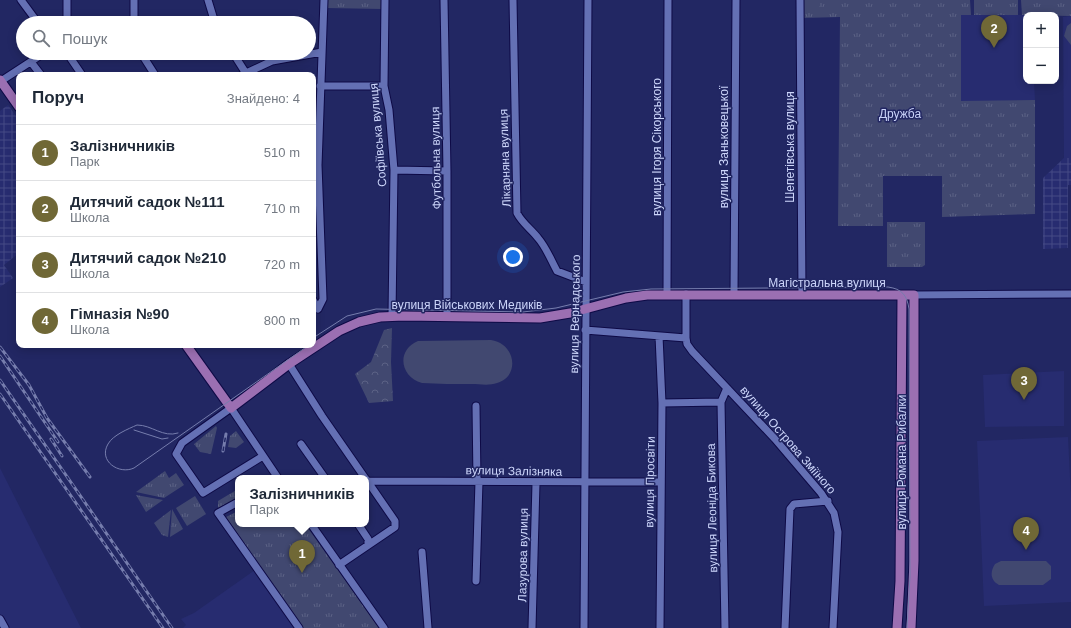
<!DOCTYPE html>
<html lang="uk">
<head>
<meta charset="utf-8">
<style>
	:root { --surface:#fff; --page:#f6f6f7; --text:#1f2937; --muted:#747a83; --line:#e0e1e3; --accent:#706836 }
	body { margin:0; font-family:Helvetica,sans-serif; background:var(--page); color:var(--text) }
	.controls { position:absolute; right:12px; top:12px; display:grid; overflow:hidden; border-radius:8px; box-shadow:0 2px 10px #0003 }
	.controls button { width:36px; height:36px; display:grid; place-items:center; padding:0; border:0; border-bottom:1px solid var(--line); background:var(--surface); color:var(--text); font:20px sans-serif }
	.you { position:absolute; left:513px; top:257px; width:14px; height:14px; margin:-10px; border:3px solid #fff; border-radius:50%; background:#1a73e8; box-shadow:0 0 0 6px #1a73e833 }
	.badge { display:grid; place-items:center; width:26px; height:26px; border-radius:50%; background:var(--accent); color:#fff; font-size:13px; font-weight:700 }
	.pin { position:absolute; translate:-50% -33px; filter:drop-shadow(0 1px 2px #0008) }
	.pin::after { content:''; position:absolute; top:21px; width:14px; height:12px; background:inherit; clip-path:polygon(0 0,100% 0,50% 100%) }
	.popup { position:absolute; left:235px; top:475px; width:134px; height:52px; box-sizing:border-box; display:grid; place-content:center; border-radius:8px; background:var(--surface); filter:drop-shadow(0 1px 3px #0005); font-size:13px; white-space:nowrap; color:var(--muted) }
	.popup b { font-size:15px; color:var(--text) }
	.popup::after { content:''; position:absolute; left:50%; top:100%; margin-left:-8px; border:8px solid transparent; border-top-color:var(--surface) }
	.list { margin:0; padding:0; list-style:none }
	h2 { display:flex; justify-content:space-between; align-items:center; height:52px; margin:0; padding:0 16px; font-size:17px }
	h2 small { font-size:13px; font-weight:400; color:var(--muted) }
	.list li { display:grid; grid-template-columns:26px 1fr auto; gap:12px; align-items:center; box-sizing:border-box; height:56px; padding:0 16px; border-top:1px solid var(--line) }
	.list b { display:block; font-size:15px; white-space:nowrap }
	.list p { margin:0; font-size:13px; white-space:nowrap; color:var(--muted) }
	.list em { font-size:13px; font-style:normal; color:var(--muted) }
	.icon { flex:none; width:22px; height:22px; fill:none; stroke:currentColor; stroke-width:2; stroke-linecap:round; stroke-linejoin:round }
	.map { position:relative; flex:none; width:1071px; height:628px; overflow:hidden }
	.search { position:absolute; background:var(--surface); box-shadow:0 2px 10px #0003; left:16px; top:16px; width:300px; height:44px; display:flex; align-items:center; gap:10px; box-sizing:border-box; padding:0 14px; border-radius:22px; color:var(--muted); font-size:15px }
	.panel { position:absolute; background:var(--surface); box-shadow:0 2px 10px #0003; left:16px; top:72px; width:300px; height:276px; border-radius:8px }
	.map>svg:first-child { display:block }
</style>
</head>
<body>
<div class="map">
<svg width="1071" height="628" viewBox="0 0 1071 628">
	<defs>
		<pattern id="industrial-grid" width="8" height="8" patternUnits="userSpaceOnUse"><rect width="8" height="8" fill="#272c70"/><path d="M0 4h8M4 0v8" fill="none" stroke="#454a85"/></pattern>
		<pattern id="grass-tufts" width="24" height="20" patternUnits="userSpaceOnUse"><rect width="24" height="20" fill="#414870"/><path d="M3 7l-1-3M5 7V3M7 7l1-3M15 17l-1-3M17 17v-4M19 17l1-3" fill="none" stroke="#5b6285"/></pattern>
		<pattern id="forest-crowns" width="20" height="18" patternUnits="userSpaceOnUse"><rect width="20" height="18" fill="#414870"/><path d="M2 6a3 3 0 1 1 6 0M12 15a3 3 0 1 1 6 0" fill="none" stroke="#5b6285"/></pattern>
	</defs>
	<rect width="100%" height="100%" fill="#222763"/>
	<path fill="#272c70" d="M 961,15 L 1026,15 L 1026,81 L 1034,81 L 1035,100 L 961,102 Z
		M 1071,16 L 1071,158 L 1064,158 L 1063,17 Z
		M 1064,371 L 1064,426 L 985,427 L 983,375 Z
		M 1068,437 L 1071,498 L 1071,602 L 984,606 L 977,441 Z
		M 0,468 L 81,628 L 5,628 L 0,619 Z
		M 255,570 L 295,628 L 183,628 L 186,625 L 181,619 L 194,613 Z"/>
	<path fill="url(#industrial-grid)" d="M 8,105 L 19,120 L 19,253 L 4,265 L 13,278 L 0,287 L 0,111 Z
		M 1064,158 L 1071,158 L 1071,185 L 1068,185 L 1068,248 L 1043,249 L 1043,178 Z"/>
	<path fill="url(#grass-tufts)" d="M 327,0 L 383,0 L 383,9 L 327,8 Z
		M 803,0 L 970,0 L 971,15 L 961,15 L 961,101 L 1035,100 L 1035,214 L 942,217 L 942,176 L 883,176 L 883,226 L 838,226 L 840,17 L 802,18 Z
		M 974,0 L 1018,0 L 1018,15 L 974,15 Z
		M 1021,0 L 1071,0 L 1071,16 L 1022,15 Z
		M 887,222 L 925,222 L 925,265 L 922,267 L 887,267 Z
		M 216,426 L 217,428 L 211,454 L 200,452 L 194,444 Z
		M 236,431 L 244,442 L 236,448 L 228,447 L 230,436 Z
		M 165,471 L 169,478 L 176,473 L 184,485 L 164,498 L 136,492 Z
		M 238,489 L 238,498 L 218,508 L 218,501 Z
		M 136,495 L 163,500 L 146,512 Z
		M 195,496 L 206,514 L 187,526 L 176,508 Z
		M 172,509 L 183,529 L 170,537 Z
		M 171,510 L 168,537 L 162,535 L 154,523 Z
		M 238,511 L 238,524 L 305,524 L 379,628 L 303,628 L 226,517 Z"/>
	<path fill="url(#forest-crowns)" d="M 392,328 L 391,362 L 393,401 L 369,403 L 355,374 L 371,362 L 384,330 Z"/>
	<path fill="#414870" d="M 811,0 L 819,0 L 819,12 L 811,12 Z
		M 1071,23 L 1071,45 L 1064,36 L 1067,26 Z
		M 491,340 C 515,343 521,376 497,383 C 489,386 479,384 472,384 C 455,384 438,384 422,383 C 400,377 396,350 418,341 Z
		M 1001,561 L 1046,561 L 1051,566 L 1051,579 L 1043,585 L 999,585 C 990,580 990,572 995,564 Z"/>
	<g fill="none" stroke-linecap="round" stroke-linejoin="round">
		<defs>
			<path id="minor" d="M 21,0 L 38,23
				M 208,0 L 215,23
				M 385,0 L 384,86 L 389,110 L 394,170 L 392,316
				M 444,0 L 447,171 L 447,317
				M 513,0 L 517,213 C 522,223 531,229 538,238 C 546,247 551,260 557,271 L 586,282
				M 800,0 L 802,294
				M 67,23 L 67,0
				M 134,23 L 134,0
				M 67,53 L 82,75
				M 141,53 L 155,75
				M 233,53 L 247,75
				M 31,62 L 41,75
				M 242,75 L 272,61 L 322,52
				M 1,81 L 44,53
				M 320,86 L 384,86
				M 394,170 L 447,171
				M 667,294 L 668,0
				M 734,294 L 736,0
				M 914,295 L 1071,294
				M 313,300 L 318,309
				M 318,309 L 323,299 L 318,165 L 324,0
				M 585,330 L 686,338 L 687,344 L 692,351 L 775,439 L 821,493 L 834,513 L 838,532 L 833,628
				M 659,336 L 662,403 L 660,628
				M 686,338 L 686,294
				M 289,364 L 322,416 L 365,478
				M 662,403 L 721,402
				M 476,406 L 477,481
				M 301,444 L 325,478
				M 263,456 L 203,493 L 176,454 L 182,443 L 231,408 L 278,478
				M 367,481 L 661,482
				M 238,502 L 218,513 L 299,628
				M 311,524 L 384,628
				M 358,524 L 368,539 L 368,545
				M 422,552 L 428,628
				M 339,565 L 395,527 L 395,521 L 366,479
				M 476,581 L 479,481
				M 0,619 L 5,628
				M 532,628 L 536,483
				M 584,628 L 588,0
				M 725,628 L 721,402 L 727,388
				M 785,628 L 790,509 L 794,504 L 828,501"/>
			<path id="major" d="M 0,80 L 19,107
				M 186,345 L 231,408 L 289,364 L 339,331 L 359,322 L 380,317 L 404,316 L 540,318 L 570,313 L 626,298 L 647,295 L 914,295 L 914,561 L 911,628
				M 897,628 L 900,581 L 902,295"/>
		</defs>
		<use href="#minor" stroke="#0e0a46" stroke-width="9"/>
		<use href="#major" stroke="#0e0a46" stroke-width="11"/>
		<use href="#minor" stroke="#6470b4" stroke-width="7"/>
		<use href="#major" stroke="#9b6fb2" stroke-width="9"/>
		<path stroke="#767dad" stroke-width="1" d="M 313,338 L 347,316 L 376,309 L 523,312 L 556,308 L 623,292 L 651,289 L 888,287 C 902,289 907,295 909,309 L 910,576 L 907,628
			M 134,430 L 162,439 L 168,438
			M 178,433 C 163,438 152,425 137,425 C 128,429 113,435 108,444 C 98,461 119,475 134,468 L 309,345"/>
		<defs>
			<path id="rail" d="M 0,347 L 29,385 L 47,418 L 90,477
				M 0,356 L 58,442
				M 0,380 L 172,628
				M 0,394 L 163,628
				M 51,439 L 62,456
				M 223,451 L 226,434"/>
		</defs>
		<use href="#rail" stroke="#767dad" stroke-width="3"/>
		<use href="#rail" stroke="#222763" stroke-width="1.5" stroke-dasharray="4.5" stroke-linecap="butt"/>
	</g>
	<g text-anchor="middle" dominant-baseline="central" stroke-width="3" stroke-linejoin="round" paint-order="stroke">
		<g font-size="12" fill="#c9d2f8" stroke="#222763">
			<text x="900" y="114">Дружба</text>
		</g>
		<g font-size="12" fill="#ccd5fa" stroke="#222763">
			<text transform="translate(378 135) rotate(-95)">Софіївська вулиця</text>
			<text transform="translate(657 147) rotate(-90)">вулиця Ігоря Сікорського</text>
			<text transform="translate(724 147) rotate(-90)">вулиця Заньковецької</text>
			<text transform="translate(790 147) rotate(-90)">Шепетівська вулиця</text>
			<text transform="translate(436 158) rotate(-91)">Футбольна вулиця</text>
			<text transform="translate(505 158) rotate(-92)">Лікарняна вулиця</text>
			<text x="827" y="283">Магістральна вулиця</text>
			<text x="467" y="305">вулиця Військових Медиків</text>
			<text transform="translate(575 314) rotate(-89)">вулиця Вернадського</text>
			<text transform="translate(788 440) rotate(49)">вулиця Острова Зміїного</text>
			<text transform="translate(902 462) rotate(-90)">вулиця Романа Рибалки</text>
			<text transform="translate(514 471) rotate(1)">вулиця Залізняка</text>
			<text transform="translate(650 482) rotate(-89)">вулиця Просвіти</text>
			<text transform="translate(712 508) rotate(-91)">вулиця Леоніда Бикова</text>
			<text transform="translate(523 555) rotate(-89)">Лазурова вулиця</text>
		</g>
	</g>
</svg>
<div class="controls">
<button>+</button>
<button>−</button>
</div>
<div class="you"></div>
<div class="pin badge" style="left:302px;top:573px">1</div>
<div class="popup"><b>Залізничників</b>Парк</div>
<div class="pin badge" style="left:994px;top:48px">2</div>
<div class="pin badge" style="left:1024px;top:400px">3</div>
<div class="pin badge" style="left:1026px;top:550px">4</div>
<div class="search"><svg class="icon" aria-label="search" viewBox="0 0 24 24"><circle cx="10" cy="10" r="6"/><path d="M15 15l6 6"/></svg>Пошук</div>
<section class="panel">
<h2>Поруч<small>Знайдено: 4</small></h2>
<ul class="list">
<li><span class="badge">1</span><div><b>Залізничників</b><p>Парк</p></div><em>510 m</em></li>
<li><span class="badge">2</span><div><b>Дитячий садок №111</b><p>Школа</p></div><em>710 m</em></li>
<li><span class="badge">3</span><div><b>Дитячий садок №210</b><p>Школа</p></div><em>720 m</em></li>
<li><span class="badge">4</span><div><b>Гімназія №90</b><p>Школа</p></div><em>800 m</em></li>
</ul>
</section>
</div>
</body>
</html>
